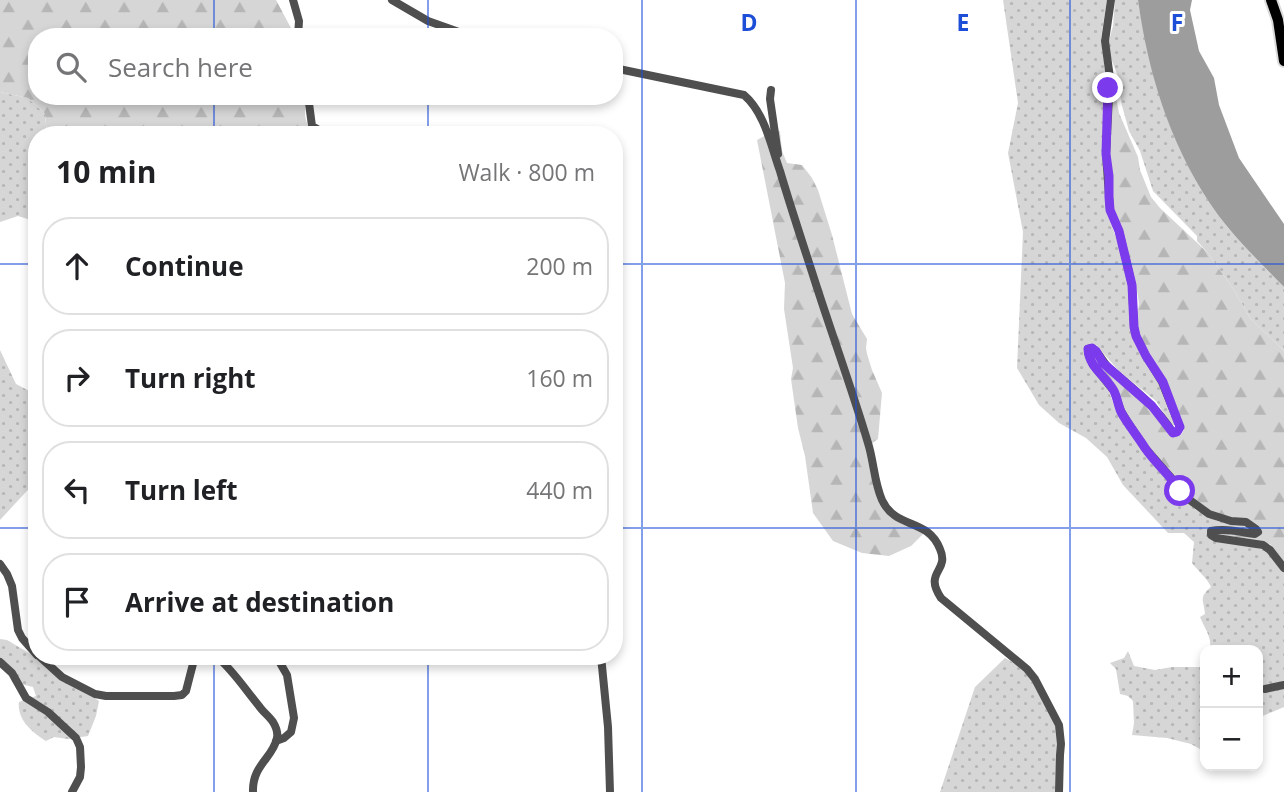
<!DOCTYPE html>
<html lang="en">
<head>
<meta charset="utf-8">
<style>
	:root { --surface:#fff; --page:#f2f2f2; --text:#202124; --muted:#757577; --line:#e0e0e0 }
	body { margin:0; font-family:"Open Sans",sans-serif; background:var(--page); color:var(--text) }
	.controls { position:absolute; right:21px; bottom:21px; display:grid; overflow:hidden; border-radius:14px; box-shadow:0 4px 10px #0003 }
	.controls button { width:63px; height:63px; display:grid; place-items:center; padding:0; border:0; border-bottom:2px solid var(--line); background:var(--surface); color:var(--text); font:35px sans-serif }
	.stop { position:absolute; width:21px; height:21px; margin:-16px; border:5px solid #7c3aed; border-radius:50%; background:#fff }
	.stop.end { background:#7c3aed; border-color:#fff; box-shadow:0 2px 7px #0008 }
	.list { margin:0; padding:0; list-style:none }
	h2 { display:flex; justify-content:space-between; align-items:center; height:91px; margin:0; padding:0 28px; font-size:30px }
	h2 small { font-size:23px; font-weight:400; color:var(--muted) }
	.list li { display:grid; grid-template-columns:46px 1fr auto; gap:21px; align-items:center; box-sizing:border-box; height:98px; margin:0 14px 14px; padding:0 14px; border:2px solid var(--line); border-radius:28px }
	.list b { display:block; font-size:26px; white-space:nowrap }
	.list em { font-size:23px; font-style:normal; color:var(--muted) }
	.icon { flex:none; width:38px; height:38px; fill:none; stroke:currentColor; stroke-width:2; stroke-linecap:round; stroke-linejoin:round }
	.map { position:relative; flex:none; width:1284px; height:792px; overflow:hidden }
	.search { position:absolute; background:var(--surface); box-shadow:0 4px 10px #0003; left:28px; top:28px; width:595px; height:77px; display:flex; align-items:center; gap:18px; box-sizing:border-box; padding:0 24px; border-radius:28px; color:var(--muted); font-size:26px }
	.panel { position:absolute; background:var(--surface); box-shadow:0 4px 10px #0003; left:28px; top:126px; width:595px; height:539px; border-radius:28px }
	.map>svg:first-child { display:block }
</style>
</head>
<body>
<div class="map">
<svg width="1284" height="792" viewBox="0 0 1284 792">
	<defs>
		<pattern id="grass-dots" width="8" height="8" patternUnits="userSpaceOnUse" patternTransform="scale(1.75)"><rect width="8" height="8" fill="#d6d6d6"/><path d="M2 2h.1M6 6h.1" fill="none" stroke="#b6b6b6" stroke-width="1.8" stroke-linecap="round"/></pattern>
		<pattern id="forest-firs" width="22" height="20" patternUnits="userSpaceOnUse" patternTransform="scale(1.75)"><rect width="22" height="20" fill="#d6d6d6"/><path d="M5 1l3.5 6h-7zM16 11l3.5 6h-7z" fill="#b6b6b6"/></pattern>
	</defs>
	<rect width="100%" height="100%" fill="#fff"/>
	<path fill="url(#grass-dots)" d="M 1003,0 L 1107,0 L 1101,38 L 1106,78 L 1103,154 L 1106,183 L 1107,214 L 1116,237 L 1128,279 L 1130,323 L 1136,346 L 1160,382 L 1176,424 L 1172,426 L 1156,401 L 1119,371 L 1096,345 L 1087,345 L 1084,354 L 1091,369 L 1108,389 L 1117,413 L 1179,494 L 1196,510 L 1217,521 L 1247,526 L 1251,531 L 1255,547 L 1269,552 L 1284,572 L 1284,707 L 1258,718 L 1258,650 L 1210,650 C 1212,637 1205,629 1200,617 L 1205,614 C 1204,600 1198,598 1211,587 C 1207,578 1198,571 1192,563 L 1194,542 L 1184,533 L 1168,533 L 1123,485 L 1107,457 L 1086,438 L 1059,423 L 1039,405 L 1017,368 L 1023,232 L 1008,153 L 1018,103 Z
		M 1115,0 L 1138,0 C 1150,72 1169,141 1209,202 C 1230,234 1258,260 1284,287 L 1284,351 L 1250,318 L 1234,290 L 1207,252 L 1197,241 L 1197,236 L 1153,191 L 1140,151 L 1129,131 L 1121,102 L 1119,79 L 1107,48 L 1113,26 Z
		M 0,92 L 28,98 L 45,114 L 47,135 L 37,135 L 37,222 L 18,216 L 0,222 Z
		M 0,350 L 16,384 L 37,395 L 37,480 L 0,520 Z
		M 0,639 L 7,640 L 34,656 L 99,701 L 96,716 L 88,736 L 68,739 L 54,737 L 46,741 C 32,732 17,720 19,702 L 36,696 L 33,687 L 12,682 L 10,674 L 0,665 Z
		M 1128,651 L 1134,666 L 1155,670 L 1172,667 L 1203,667 L 1205,663 L 1205,749 L 1200,749 L 1191,744 L 1167,738 L 1132,735 L 1134,723 L 1133,701 L 1128,696 L 1120,694 L 1116,669 L 1110,663 L 1124,658 Z
		M 1005,658 C 1012,662 1017,665 1023,670 C 1036,684 1058,718 1059,737 C 1060,755 1058,774 1057,792 L 940,792 L 975,687 Z"/>
	<path fill="url(#forest-firs)" d="M 0,0 L 276,0 L 292,30 L 291,37 L 37,37 L 37,96 L 305,96 L 305,116 L 309,131 L 317,135 L 47,135 L 45,114 L 28,98 L 0,92 Z
		M 1113,82 L 1119,113 L 1138,157 L 1140,170 L 1151,197 L 1160,208 L 1207,252 L 1234,290 L 1250,318 L 1284,351 L 1284,562 L 1270,544 L 1220,537 L 1215,532 L 1261,530 L 1215,514 L 1182,489 L 1144,442 L 1098,369 L 1091,352 L 1093,351 C 1113,371 1133,390 1152,411 C 1160,419 1165,430 1173,437 L 1180,436 L 1184,430 L 1182,420 L 1164,377 L 1154,364 L 1137,331 L 1137,319 L 1139,303 L 1135,279 L 1114,211 L 1112,193 L 1109,148 Z
		M 780,131 L 782,151 L 787,163 L 802,165 L 812,178 L 818,190 L 832,235 L 852,314 L 867,339 L 866,348 L 867,354 L 872,370 L 882,393 L 878,439 L 868,446 L 873,481 L 892,517 L 902,524 L 925,532 L 911,546 L 889,556 L 862,553 L 833,541 L 813,513 L 805,456 L 798,428 L 791,379 L 793,368 L 784,309 L 785,283 L 757,140 L 770,133 Z"/>
	<path fill="#9d9d9d" d="M 1138,0 L 1192,0 L 1190,10 L 1199,51 L 1214,78 L 1219,105 L 1239,158 L 1284,224 L 1284,287 C 1258,260 1230,234 1209,202 C 1169,141 1148,72 1138,0 Z"/>
	<g fill="none" stroke-linecap="round" stroke-linejoin="round">
		<defs>
			<path id="highway" d="M 1271,0 L 1278,20 L 1284,61"/>
		</defs>
		<use href="#highway" stroke="#dbdbdb" stroke-width="14"/>
		<path stroke="#4f4f4f" stroke-width="8" d="M 293,0 L 299,21 L 298,37
			M 392,0 L 428,21 L 473,37
			M 1111,0 L 1105,41 L 1110,78 L 1106,154 L 1110,210 L 1119,231 L 1132,285 L 1134,327 L 1136,336 L 1146,356 L 1162,382 L 1180,427 L 1177,432 L 1173,433 C 1157,407 1133,388 1110,369 C 1103,363 1100,353 1092,348 L 1088,349 L 1088,353 L 1093,365 L 1114,391 L 1121,411 L 1129,424 L 1145,448 L 1173,480 L 1187,498 L 1209,514 L 1231,521 L 1246,522 L 1256,529 L 1258,532 L 1255,534 C 1240,532 1225,528 1211,531 L 1211,535 L 1216,538 L 1263,545 L 1270,550 L 1284,568
			M 614,68 L 744,95 C 765,113 771,146 780,171 C 790,205 801,238 812,272 C 830,329 851,386 868,443 C 874,462 874,482 882,500 C 896,530 927,517 940,549 C 950,572 923,571 941,598 L 1027,669 L 1035,679 L 1059,725 L 1061,744 L 1060,755 L 1059,792
			M 771,90 L 770,99 L 778,154
			M 308,96 L 312,126 L 327,135
			M 0,564 L 7,574 L 12,586 L 18,630 L 22,638 L 37,655
			M 39,656 L 62,677 L 95,694 L 106,696 L 174,696 L 182,695 L 186,691 L 195,656
			M 216,656 C 232,669 245,689 259,706 C 263,712 269,716 273,722 C 276,727 278,733 277,738 C 273,758 252,765 253,792
			M 276,656 L 287,675 L 294,718 L 291,732 L 284,738 L 276,741
			M 601,656 L 608,727 L 610,792
			M 0,662 L 12,673 L 26,698 L 48,712 L 76,738 L 80,747 L 81,767 L 80,777 L 72,792
			M 1265,689 L 1284,685"/>
		<use href="#highway" stroke="#000" stroke-width="10"/>
	</g>
	<g fill="none" stroke-linecap="round" stroke-linejoin="round">
		<path stroke="#7c3aed" stroke-width="9" d="M 1108,88 L 1106,154 L 1109,176 L 1109,197 L 1110,210 L 1119,231 L 1132,285 L 1134,327 L 1136,336 L 1146,356 L 1163,382 L 1180,427 L 1177,432 L 1173,433 L 1152,406 L 1103,363 L 1096,351 L 1092,348 L 1088,349 C 1089,368 1106,376 1114,391 C 1117,397 1118,405 1121,412 C 1127,423 1138,437 1145,448 C 1156,464 1170,475 1180,491"/>
	</g>
	<path fill="none" stroke="#1d4ed8" stroke-width="2" stroke-opacity="0.55" d="M 214,0 L 214,37M 428,0 L 428,37M 642,0 L 642,792M 856,0 L 856,792M 1070,0 L 1070,792M 214,96 L 214,135M 428,96 L 428,135M 0,264 L 37,264M 614,264 L 1284,264M 0,528 L 37,528M 614,528 L 1284,528M 214,656 L 214,792M 428,656 L 428,792"/>
	<g font-size="23" text-anchor="middle" font-weight="bold" fill="#1d4ed8" stroke="#fff" stroke-width="6" stroke-linejoin="round" paint-order="stroke">
		<text x="749" y="31">D</text>
		<text x="963" y="31">E</text>
		<text x="1177" y="31">F</text>
	</g>
</svg>
<div class="controls">
<button>+</button>
<button>−</button>
</div>
<div class="stop" style="left:1180px;top:491px"></div>
<div class="stop end" style="left:1108px;top:88px"></div>
<div class="search"><svg class="icon" aria-label="search" viewBox="0 0 24 24"><circle cx="10" cy="10" r="6"/><path d="M15 15l6 6"/></svg>Search here</div>
<section class="panel">
<h2>10 min<small>Walk · 800 m</small></h2>
<ul class="list">
<li><svg class="icon" aria-label="ahead" viewBox="0 0 24 24"><path d="M12 20V5M6 11l6-6 6 6"/></svg><div><b>Continue</b></div><em>200 m</em></li>
<li><svg class="icon" aria-label="right" viewBox="0 0 24 24"><path d="M7 20v-9h11M14 6l5 5-5 5"/></svg><div><b>Turn right</b></div><em>160 m</em></li>
<li><svg class="icon" aria-label="left" viewBox="0 0 24 24"><path d="M17 20v-9H6M10 6l-5 5 5 5"/></svg><div><b>Turn left</b></div><em>440 m</em></li>
<li><svg class="icon" aria-label="arrive" viewBox="0 0 24 24"><path d="M6 21V4h12l-3 4 3 4H6"/></svg><div><b>Arrive at destination</b></div></li>
</ul>
</section>
</div>
</body>
</html>
